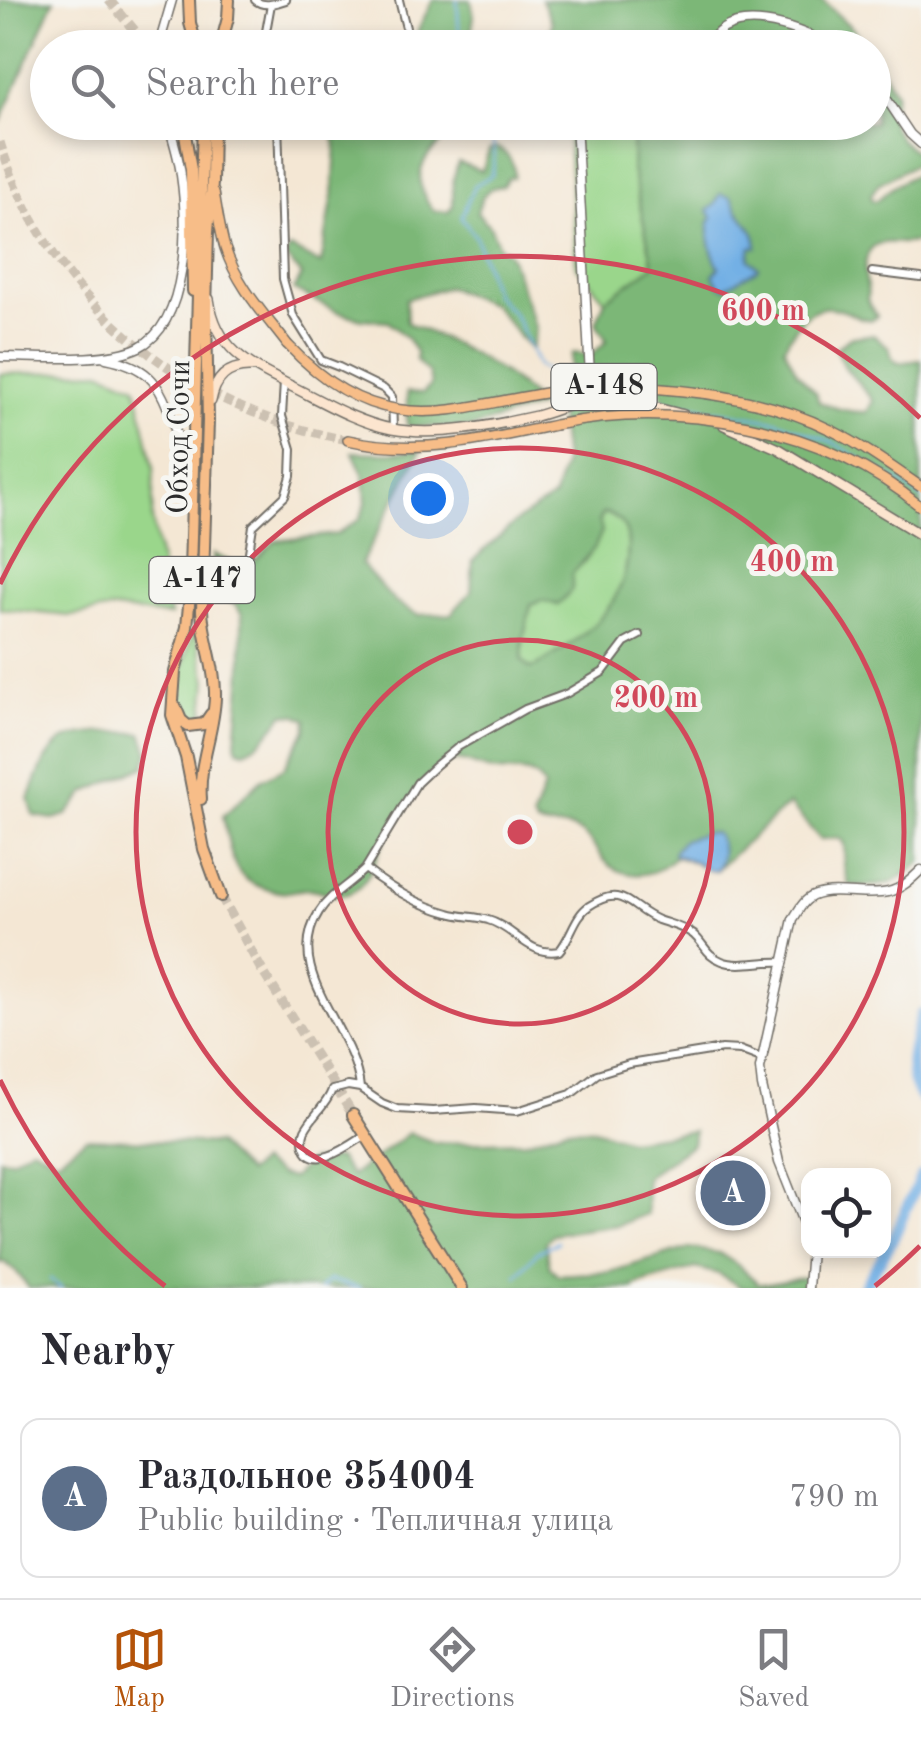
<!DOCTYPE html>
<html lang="en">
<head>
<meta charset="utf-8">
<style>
	:root { --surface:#fff; --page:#f7f7f7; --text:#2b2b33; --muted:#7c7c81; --line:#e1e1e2; --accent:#b45309 }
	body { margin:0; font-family:"Old Standard TT",serif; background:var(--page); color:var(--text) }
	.controls { position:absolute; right:30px; bottom:30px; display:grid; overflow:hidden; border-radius:20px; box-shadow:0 5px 15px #0003 }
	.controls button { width:90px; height:90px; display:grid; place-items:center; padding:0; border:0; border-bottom:2px solid var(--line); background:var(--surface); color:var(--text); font:50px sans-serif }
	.you { position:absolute; left:428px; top:498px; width:35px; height:35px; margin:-25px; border:8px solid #fff; border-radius:50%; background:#1a73e8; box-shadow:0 0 0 15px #1a73e833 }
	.badge { display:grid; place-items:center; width:65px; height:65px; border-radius:50%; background:var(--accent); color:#fff; font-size:32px; font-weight:700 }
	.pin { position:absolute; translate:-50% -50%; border:5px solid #fff; box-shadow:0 2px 10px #0006 }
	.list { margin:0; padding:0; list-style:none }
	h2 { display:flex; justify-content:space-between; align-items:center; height:130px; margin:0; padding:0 40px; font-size:42px }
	h2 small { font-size:32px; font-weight:400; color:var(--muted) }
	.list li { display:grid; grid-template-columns:65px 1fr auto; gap:30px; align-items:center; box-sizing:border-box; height:160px; margin:0 20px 20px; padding:0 20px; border:2px solid var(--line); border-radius:20px }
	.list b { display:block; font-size:38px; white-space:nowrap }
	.list p { margin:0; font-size:32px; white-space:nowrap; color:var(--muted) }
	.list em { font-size:32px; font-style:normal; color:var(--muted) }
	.icon { flex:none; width:55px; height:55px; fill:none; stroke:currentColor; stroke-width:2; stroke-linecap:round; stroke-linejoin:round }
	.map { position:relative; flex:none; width:921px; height:1288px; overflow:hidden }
	.search { position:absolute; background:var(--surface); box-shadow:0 5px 15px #0003; left:30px; right:30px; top:30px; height:110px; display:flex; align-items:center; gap:25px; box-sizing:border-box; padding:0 35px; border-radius:55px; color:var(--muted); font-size:38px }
	.sheet { height:310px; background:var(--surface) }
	nav { display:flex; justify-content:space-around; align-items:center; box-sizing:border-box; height:140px; border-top:2px solid var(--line); background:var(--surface); font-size:28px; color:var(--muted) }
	nav a { display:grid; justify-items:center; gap:5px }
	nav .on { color:var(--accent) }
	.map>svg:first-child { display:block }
</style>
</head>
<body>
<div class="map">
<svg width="921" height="1288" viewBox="0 0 921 1288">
	<rect width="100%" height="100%" fill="#f6f6f2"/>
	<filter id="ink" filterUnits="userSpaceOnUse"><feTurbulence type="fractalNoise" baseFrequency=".01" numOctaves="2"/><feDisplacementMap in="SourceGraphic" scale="20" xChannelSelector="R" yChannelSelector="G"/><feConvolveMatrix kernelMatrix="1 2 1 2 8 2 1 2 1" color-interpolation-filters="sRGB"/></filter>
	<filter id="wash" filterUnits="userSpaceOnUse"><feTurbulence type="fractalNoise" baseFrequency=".0048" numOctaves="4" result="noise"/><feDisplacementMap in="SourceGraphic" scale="40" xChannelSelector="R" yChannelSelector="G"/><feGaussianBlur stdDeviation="2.25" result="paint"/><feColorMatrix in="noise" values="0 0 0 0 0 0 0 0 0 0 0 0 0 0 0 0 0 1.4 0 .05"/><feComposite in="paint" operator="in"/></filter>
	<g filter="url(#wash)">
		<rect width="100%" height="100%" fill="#f4e7d4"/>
		<path fill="#9ad68b" stroke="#62805b" stroke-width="2.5" d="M 567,123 L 633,123 L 632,170 L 654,266 L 605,300 L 576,266 Z
			M 101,371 L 136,386 L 154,468 L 152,519 L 170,616 L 113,609 L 70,616 L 0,609 L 0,374 Z
			M 606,513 C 624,521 629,531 628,550 C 626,610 582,638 535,667 L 529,668 L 522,660 L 523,640 L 531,605 C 548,597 588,563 595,545 C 599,536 598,524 602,514 Z
			M 195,630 L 207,680 L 204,713 L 195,719 C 163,711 188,653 193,631 Z"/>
		<path fill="#7bb777" stroke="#537151" stroke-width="2.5" fill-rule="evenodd" d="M 0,0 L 54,0 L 0,123 Z
			M 433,0 L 471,0 L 474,16 L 469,47 L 442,47 L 437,38 L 430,38 L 425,46 L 418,47 L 416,44 L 418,30 Z
			M 542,0 L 822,0 L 854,30 L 867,47 L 629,48 L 612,42 L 600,47 L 547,47 L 552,22 Z
			M 874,56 L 895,93 C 890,113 887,126 903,142 C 911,149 917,151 921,161 L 878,184 L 871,195 L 872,200 L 876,201 L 894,186 L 921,171 L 921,241 C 897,249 868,228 865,268 C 864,280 870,288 867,300 L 877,316 L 873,320 C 858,320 848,310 833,308 C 808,304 794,329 784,347 L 797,372 L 816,393 L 819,402 C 835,408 850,413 867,412 L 873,401 C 861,383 842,371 836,348 L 850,337 L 873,335 L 889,347 L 892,358 L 897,363 L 921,360 L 921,862 C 892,887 886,887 849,885 C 847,877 843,868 844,860 C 846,837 843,837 820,839 L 789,804 L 716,870 L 708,870 L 695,862 L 676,857 C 670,860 664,867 657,870 C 641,878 618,875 606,862 C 597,852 593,841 581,833 C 564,822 551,831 536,824 L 533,818 L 544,787 C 535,768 517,772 498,771 C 483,770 468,760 454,760 C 433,761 395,821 385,839 C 375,857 372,879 354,891 C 339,900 325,891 310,889 C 300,888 290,894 280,892 C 229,884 233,859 223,816 L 261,780 L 284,768 L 306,730 L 307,720 L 297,715 L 284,714 C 273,728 262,745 244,751 L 238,749 L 236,743 L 242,670 L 242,614 L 235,604 L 217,598 L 213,554 L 237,565 L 250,565 L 275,541 L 337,534 L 360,519 L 366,503 L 364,476 L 353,452 L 389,453 L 421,450 L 361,564 L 395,602 L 418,615 L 451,614 L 471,592 L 473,560 L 517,521 L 554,497 L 564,462 L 559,419 L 565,399 L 572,353 L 591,355 L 607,341 L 596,323 L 605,300 L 653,266 L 632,170 L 633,123 L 874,122 ZM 634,381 L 656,386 L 669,406 L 667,411 L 625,403 L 623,397 ZM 606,513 C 624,521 629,531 628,550 C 626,610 582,638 535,667 L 529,668 L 522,660 L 523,640 L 531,605 L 542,600 L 558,605 L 572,589 L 572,574 L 595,547 L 602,531 L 599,520 L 602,514 Z
			M 329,123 L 396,123 L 399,132 C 413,140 420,130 433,125 L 441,129 L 444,139 C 439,146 432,150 427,157 C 414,177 421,194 434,211 L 448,212 L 453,206 L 453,181 L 458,162 L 482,171 L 489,150 L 495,147 C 507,151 516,164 514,177 L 508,178 L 503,186 C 485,187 482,196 477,212 L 491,228 L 499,247 L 509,253 L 536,329 L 531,350 L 493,305 L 448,287 L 406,299 L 407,323 C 447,339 514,372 540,406 L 471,428 L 407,426 L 407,392 L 423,393 L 431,385 L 429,374 L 416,360 L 416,352 L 407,338 L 387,321 L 362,319 L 338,312 L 294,290 L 302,275 L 285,257 L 290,248 L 321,264 L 333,195 L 336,144 Z
			M 142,733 L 149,752 L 145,766 L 86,792 L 67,815 L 53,819 L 34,816 L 29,799 C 36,780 44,755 61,742 C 78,730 121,732 142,733 Z
			M 567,1128 L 594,1129 L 629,1140 L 694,1131 L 692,1144 L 646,1177 L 647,1214 L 619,1225 L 553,1234 L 545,1243 L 550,1267 L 558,1275 L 610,1272 L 689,1248 L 719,1253 L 739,1266 L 758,1283 L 767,1284 L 808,1277 L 806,1288 L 742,1288 L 719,1274 L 696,1268 L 633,1286 L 634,1288 L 29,1288 L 15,1270 L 4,1262 L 0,1263 L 0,1158 L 12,1159 L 32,1147 L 57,1160 L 86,1138 L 217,1144 L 247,1173 L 260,1162 L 280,1175 L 292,1178 L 310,1161 L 338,1158 L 351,1176 L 409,1133 L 436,1143 L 526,1141 Z"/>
		<path fill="#73b0e5" stroke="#4f6e88" stroke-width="2.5" d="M 720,194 L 731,197 C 734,201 735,207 738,211 C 747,224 756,230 757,247 L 751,247 L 749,259 L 758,267 L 756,270 L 724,288 L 718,284 L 713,275 L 719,267 C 711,251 708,241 709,222 L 712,218 L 708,210 L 715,205 Z
			M 708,832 L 715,833 C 724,842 723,860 716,870 L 708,870 L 695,862 L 674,855 L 673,853 L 683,840 Z"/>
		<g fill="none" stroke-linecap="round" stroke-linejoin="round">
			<path stroke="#73b0e5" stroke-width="2.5" d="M 457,0 L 460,48
				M 486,122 C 495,141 496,155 492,175 L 474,186 L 461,218 L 476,237 L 494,294 L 512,312 L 518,322 L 538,366 L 572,386
				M 575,393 L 576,396 L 611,393 L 777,421 L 832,442 L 906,486 L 921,498
				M 517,1276 L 537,1252 L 558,1242
				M 50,1279 L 61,1288
				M 321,1288 L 329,1280 L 359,1288"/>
			<path stroke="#73b0e5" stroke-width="11" d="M 921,1014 C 914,1044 902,1069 921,1098
				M 863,1288 L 892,1241 L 921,1176"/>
		</g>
	</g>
	<g filter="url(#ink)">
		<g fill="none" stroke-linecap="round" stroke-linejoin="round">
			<path stroke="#ccc1b2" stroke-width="9" stroke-dasharray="9 4.5" stroke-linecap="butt" d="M 0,142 C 49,302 186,410 348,440"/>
			<path stroke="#ccc1b2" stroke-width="10" stroke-dasharray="10 5" stroke-linecap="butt" d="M 109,0 L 149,48
				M 221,896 L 260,967 L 353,1115"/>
			<defs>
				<path id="minor" d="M 255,0 C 264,8 276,3 286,0
					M 399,0 L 411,48
					M 263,48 L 271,4
					M 278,122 L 283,279 L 293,315 L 321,360 L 339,367 L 384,389 L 392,397 L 393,429
					M 872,272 L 921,278
					M 249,552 L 253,526 L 285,496 L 291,476 L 292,449 L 282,416 L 284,382
					M 365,869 L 417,783 L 435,766 L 458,747 L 525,709 L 566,694 L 603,672 L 625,643 L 640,635
					M 360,1088 C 355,1029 281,971 319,912 C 330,894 350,884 365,869 C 390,888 418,905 449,913 C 462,917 475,916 488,920 C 514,927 529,957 559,951 C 571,938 574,916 589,906 C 623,883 629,908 658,920 C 669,924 684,927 694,935 C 706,946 705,954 722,961 C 739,968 764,960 784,962
					M 366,1135 C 353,1143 313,1174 304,1146 C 302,1140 303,1135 305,1130 C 313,1115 326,1106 332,1090 L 348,1086 L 360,1088 L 382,1103 L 397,1109 L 433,1111 L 476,1108 L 517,1111 L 571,1094 L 597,1074 L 629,1064 L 722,1049 L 740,1050 L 761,1058"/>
				<path id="tertiary" d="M 158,48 L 172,0
					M 707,48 C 729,0 798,28 836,48
					M 874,80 L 910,134 L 921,144
					M 576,122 L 591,393
					M 647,122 C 661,134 678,135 691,122
					M 0,357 C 37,357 106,363 139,347 C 189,322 188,223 181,175 C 179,157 173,140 168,122
					M 106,358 C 122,361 137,366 149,377 C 171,397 187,468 188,497
					M 808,1235 L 779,1162 L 762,1086 L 760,1068 L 793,919 C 798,912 801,904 808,899 C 826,885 865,898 888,892 C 901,889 911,880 921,870
					M 808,1288 L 811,1250"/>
				<path id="secondary" d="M 209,299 C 216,348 247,364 287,384 C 320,400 355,422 392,429 C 438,437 491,426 536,416 C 556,411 574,401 594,400 C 624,398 656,408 684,415
					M 211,401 C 215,379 227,366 251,367
					M 724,425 L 779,449 L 921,535"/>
				<path id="primary" d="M 214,192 C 217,211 220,230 225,248 C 237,285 264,314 287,344
					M 348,440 C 418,456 486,440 555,425"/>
				<path id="trunk" d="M 189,0 L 190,23 L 197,48
					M 220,48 L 228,18 L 229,0
					M 183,122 L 191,170 L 193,291
					M 203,122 L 189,605 L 187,627 L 175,672 L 172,715 L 186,757 L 204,849 L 221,896
					M 175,706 L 181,720 L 188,726 L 204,724 L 211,714
					M 201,799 C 198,763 214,732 215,697 C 216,667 203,639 202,610 L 208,421 L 206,311 L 208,232 L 212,183 L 213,122
					M 353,1115 L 462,1288"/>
			</defs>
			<use href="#minor" stroke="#716d66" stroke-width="10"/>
			<use href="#tertiary" stroke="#716d66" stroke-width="11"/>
			<use href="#secondary" stroke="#716d66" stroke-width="12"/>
			<use href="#primary" stroke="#716d66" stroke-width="12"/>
			<use href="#trunk" stroke="#716d66" stroke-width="14"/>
			<use href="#minor" stroke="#fff" stroke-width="6"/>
			<use href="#tertiary" stroke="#fff" stroke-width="8"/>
			<use href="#secondary" stroke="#fce5cf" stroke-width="9"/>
			<use href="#primary" stroke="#f7bd88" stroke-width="9"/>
			<use href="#trunk" stroke="#f7bd88" stroke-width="10"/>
			<defs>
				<path id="primary-bridge" d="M 287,344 C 401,465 481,386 615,387 C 686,388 767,398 831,430 C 863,446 892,467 921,487
					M 555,425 C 677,400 824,425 921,507"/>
			</defs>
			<use href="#primary-bridge" stroke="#716d66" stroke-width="12" stroke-linecap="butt"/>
			<use href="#primary-bridge" stroke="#f7bd88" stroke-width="9"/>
		</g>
	</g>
	<g fill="none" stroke="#d1495b" stroke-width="5">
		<circle cx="520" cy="832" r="192"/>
		<circle cx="520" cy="832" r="384"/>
		<path d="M920 1246A576 576 0 0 1 875 1286M165 1286A576 576 0 0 1 0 1080M0 584A576 576 0 0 1 920 418"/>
	</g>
	<g text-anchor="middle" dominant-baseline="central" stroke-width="10" stroke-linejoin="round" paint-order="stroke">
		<g fill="#f6f6f2" stroke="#686867" stroke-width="2.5">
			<rect x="551.5" y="364" width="105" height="46" rx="8"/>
			<rect x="149.5" y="557" width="105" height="46" rx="8"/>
		</g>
		<g font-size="28" font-weight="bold" fill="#2b2b2b">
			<text x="604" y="387">А-148</text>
			<text x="202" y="580">А-147</text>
		</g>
		<g font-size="30" fill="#2b2b2b" stroke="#f6f6f2">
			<text transform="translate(180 437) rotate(-89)">Обход Сочи</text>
		</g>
	</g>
	<circle cx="520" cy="832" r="15" fill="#d1495b" stroke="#f6f6f2" stroke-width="5"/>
	<g font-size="30" text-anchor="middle" font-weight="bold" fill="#d1495b" stroke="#f6f6f2" stroke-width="10" stroke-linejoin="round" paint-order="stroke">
		<text x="763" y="320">600 m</text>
		<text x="792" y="571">400 m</text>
		<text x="656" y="707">200 m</text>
	</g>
</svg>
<div class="controls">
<button><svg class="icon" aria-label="locate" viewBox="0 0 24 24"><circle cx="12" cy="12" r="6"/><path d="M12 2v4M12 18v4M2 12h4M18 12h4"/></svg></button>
</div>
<div class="you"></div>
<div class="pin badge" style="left:733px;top:1193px;background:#5c6f8a">A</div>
<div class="search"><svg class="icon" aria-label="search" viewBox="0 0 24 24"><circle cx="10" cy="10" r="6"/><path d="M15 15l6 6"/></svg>Search here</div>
</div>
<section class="sheet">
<h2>Nearby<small></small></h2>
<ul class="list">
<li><span class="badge" style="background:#5c6f8a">A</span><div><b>Раздольное 354004</b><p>Public building · Тепличная улица</p></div><em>790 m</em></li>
</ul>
</section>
<nav>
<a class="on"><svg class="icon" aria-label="map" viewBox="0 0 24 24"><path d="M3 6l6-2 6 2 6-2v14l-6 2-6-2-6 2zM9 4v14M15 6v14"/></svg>Map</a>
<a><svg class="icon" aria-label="directions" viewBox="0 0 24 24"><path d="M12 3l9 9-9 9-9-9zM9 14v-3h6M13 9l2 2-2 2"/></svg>Directions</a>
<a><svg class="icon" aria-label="saved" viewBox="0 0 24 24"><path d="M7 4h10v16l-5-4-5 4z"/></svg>Saved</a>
</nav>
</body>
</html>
